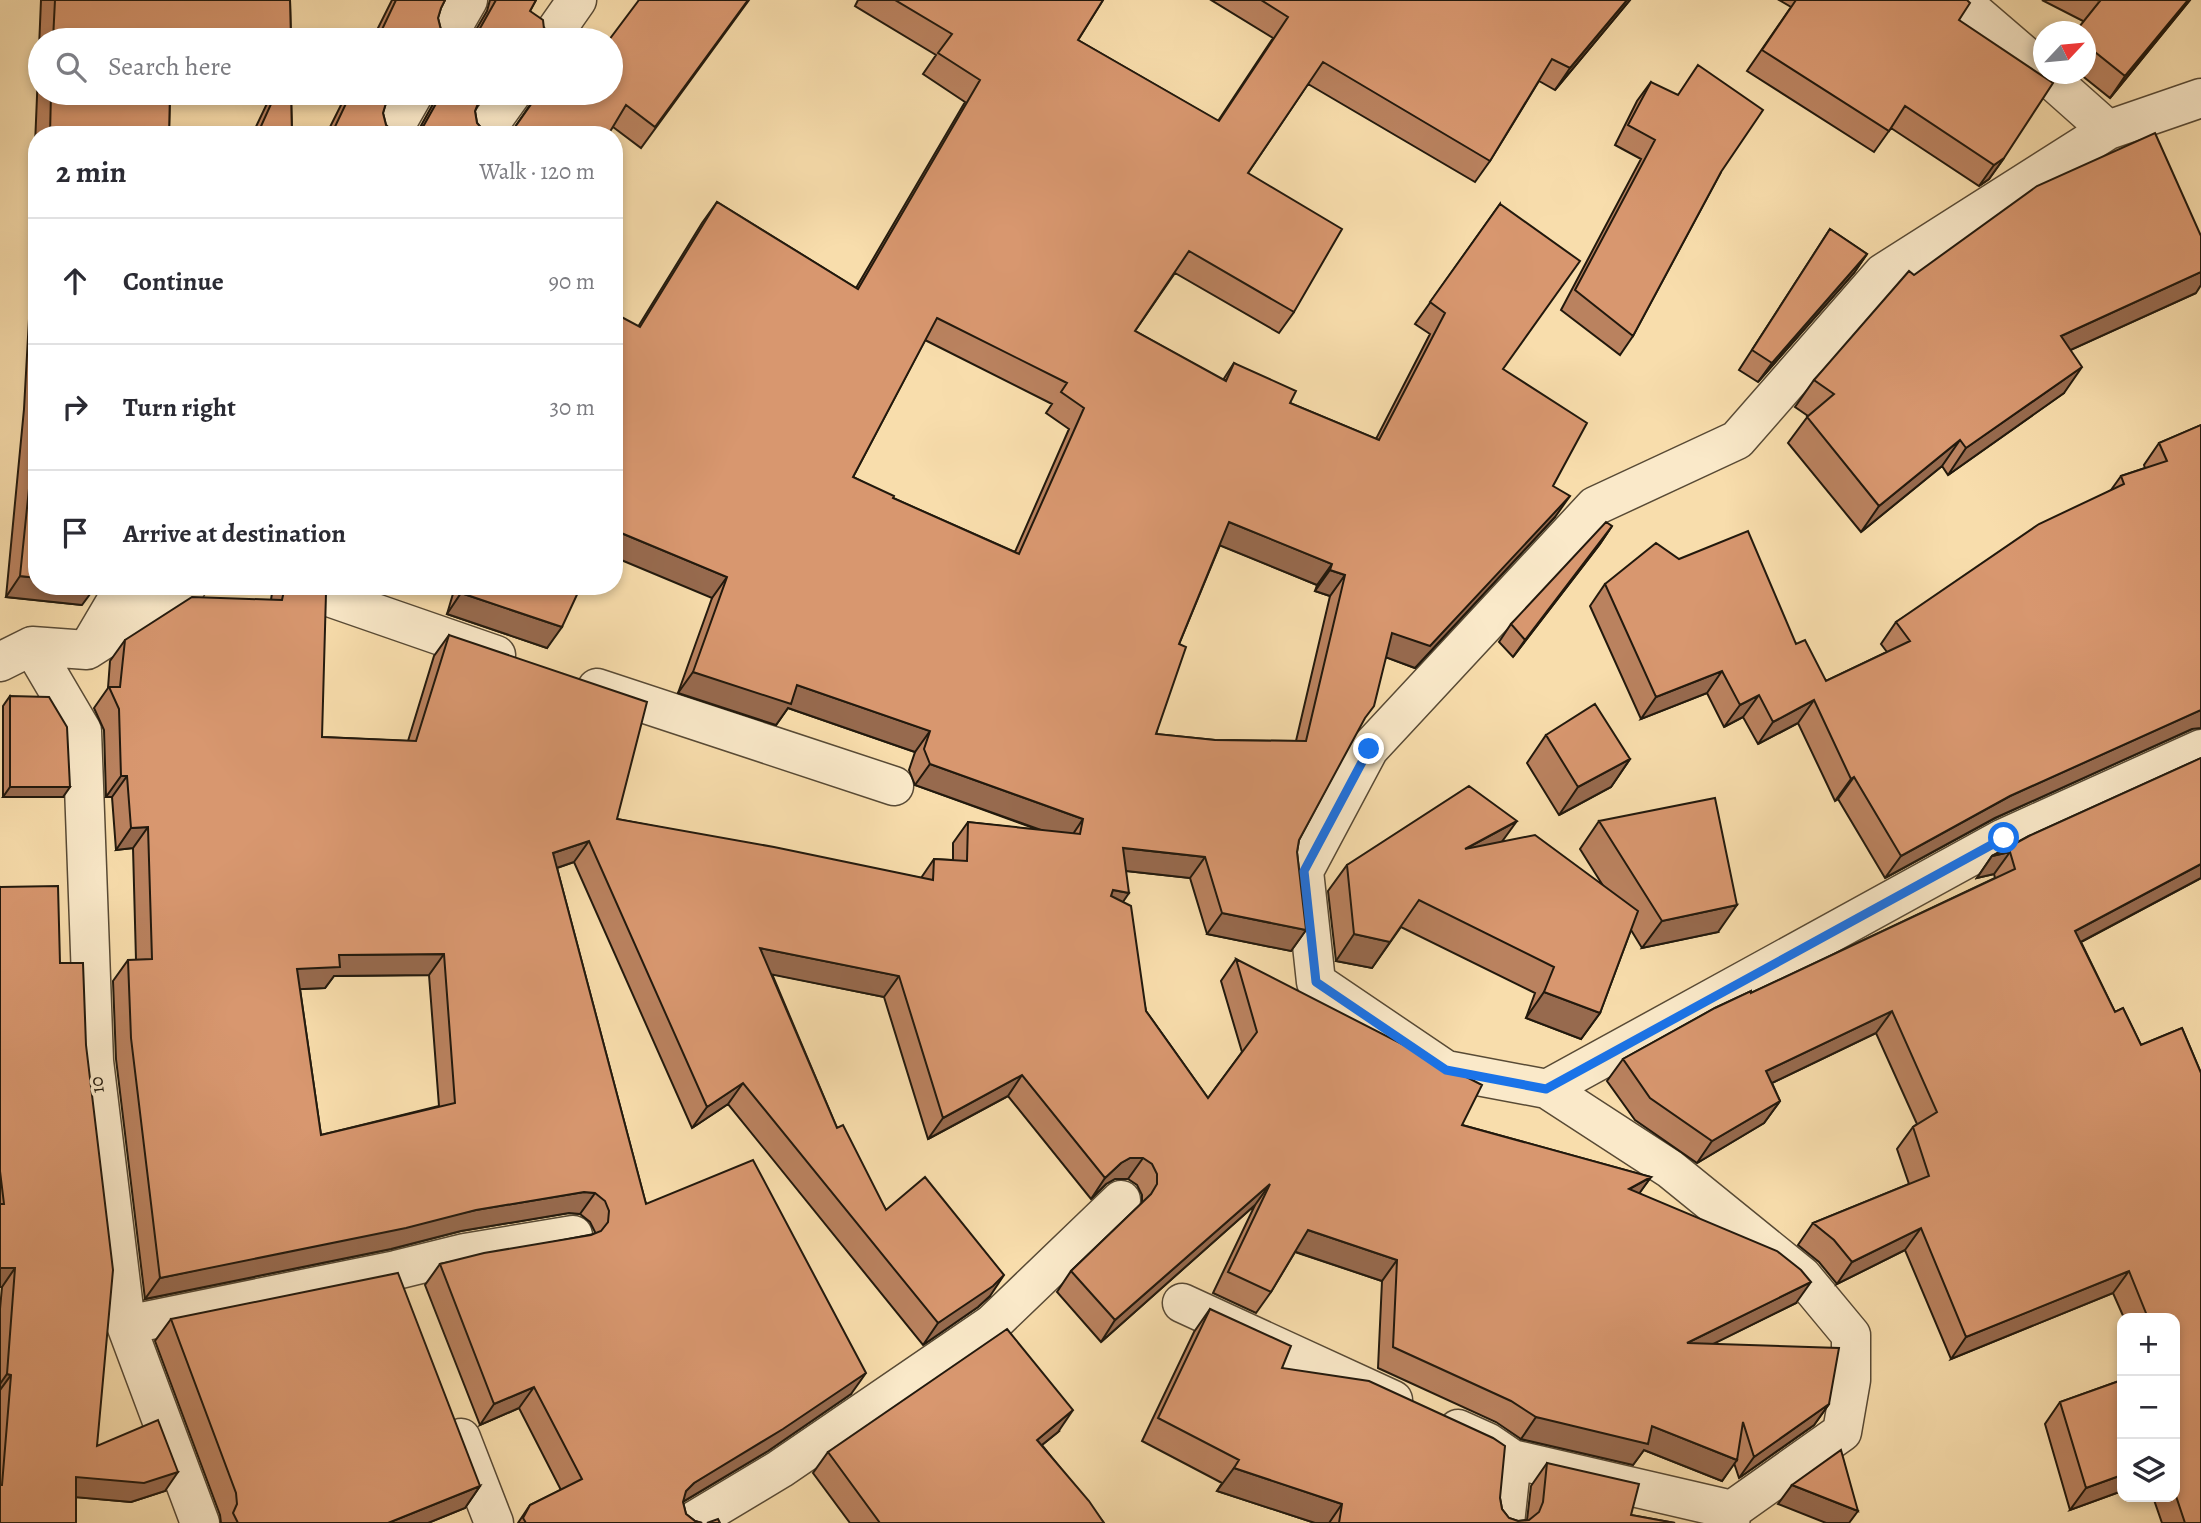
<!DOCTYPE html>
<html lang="en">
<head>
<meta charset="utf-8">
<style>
	:root { --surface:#fff; --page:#f2f2f3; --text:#2b2b33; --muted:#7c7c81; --line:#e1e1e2 }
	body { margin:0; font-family:Alegreya,serif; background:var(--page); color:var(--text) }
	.controls { position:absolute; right:21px; bottom:21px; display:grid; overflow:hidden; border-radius:14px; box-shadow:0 4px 10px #0003 }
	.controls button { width:63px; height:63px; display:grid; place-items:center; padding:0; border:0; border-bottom:2px solid var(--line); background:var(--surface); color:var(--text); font:35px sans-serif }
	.compass { position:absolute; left:2033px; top:21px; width:63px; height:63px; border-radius:50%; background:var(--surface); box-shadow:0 4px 10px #0003; rotate:64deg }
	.stop { position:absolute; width:21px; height:21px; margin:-16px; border:5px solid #1a73e8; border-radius:50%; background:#fff }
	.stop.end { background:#1a73e8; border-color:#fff; box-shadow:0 2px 7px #0008 }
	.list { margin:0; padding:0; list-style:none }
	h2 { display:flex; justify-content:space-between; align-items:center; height:91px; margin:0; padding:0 28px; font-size:30px }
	h2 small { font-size:23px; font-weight:400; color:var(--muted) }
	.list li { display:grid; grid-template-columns:46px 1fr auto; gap:21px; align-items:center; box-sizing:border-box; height:126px; padding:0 28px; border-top:2px solid var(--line) }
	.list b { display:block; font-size:26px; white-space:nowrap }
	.list em { font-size:23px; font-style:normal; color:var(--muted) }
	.icon { flex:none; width:38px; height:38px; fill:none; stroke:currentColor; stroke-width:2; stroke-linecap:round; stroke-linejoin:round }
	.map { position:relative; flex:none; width:2201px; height:1523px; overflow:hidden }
	.search { position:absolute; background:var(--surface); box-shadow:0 4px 10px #0003; left:28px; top:28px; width:595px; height:77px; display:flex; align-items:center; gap:18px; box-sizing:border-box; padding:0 24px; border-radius:38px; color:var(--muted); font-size:26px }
	.panel { position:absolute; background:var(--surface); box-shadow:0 4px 10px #0003; left:28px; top:126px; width:595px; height:469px; border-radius:28px }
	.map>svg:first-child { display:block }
</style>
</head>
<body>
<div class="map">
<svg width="2201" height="1523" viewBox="0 0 2201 1523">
	<rect width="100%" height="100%" fill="#f8ddac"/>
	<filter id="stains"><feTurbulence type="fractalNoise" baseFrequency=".00286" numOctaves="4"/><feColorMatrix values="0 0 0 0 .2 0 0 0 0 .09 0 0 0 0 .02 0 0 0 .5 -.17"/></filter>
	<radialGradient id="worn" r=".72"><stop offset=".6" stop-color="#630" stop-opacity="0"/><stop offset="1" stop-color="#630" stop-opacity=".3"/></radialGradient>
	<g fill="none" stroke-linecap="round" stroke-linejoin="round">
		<defs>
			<path id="minor" d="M 1960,0 L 2044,72
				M 445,40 L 468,0
				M 549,40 L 577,0
				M 2045,74 L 2108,130
				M 390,135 L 414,93
				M 482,135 L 512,93
				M 297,586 L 496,655
				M 92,642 L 125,586
				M 32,646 L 82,731 L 94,1061 L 126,1325 L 200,1523
				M 0,662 L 32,646 L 87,650 L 187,586
				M 597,688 L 894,786
				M 1547,1089 L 2004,838 L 2201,749
				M 1182,1303 L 1393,1400
				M 126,1325 L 396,1270 L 465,1253 L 573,1235
				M 1458,1429 L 1487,1442 L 1512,1459 L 1732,1510
				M 461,1438 L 494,1523
				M 690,1523 L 780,1469 L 992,1324 L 1121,1200
				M 1505,1523 L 1512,1459
				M 1730,1523 L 1732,1510 L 1842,1432 L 1851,1380 L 1851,1335 L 1802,1276 L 1670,1169 L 1547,1089 L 1446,1070 L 1316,982 L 1304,871 L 1369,749 L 1595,506 L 1737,440 L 1883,273 L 2108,130 L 2201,98"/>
		</defs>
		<use href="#minor" stroke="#584a35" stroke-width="41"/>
		<use href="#minor" stroke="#fae9c9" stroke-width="38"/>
	</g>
	<path fill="#ba825f" stroke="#22190d" stroke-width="2" fill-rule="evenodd" d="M 41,0 L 290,0 L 291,40 L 40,40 L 40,93 L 187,93 L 170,93 L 169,135 L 37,135 L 37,586 L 82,605 L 6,597 L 24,409 L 36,193 L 33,193 Z
		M 392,0 L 445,0 L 441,8 L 438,18 L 441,30 L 448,37 L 458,40 L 372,40 Z
		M 490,0 L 536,0 L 530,11 L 552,37 L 470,38 L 473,35 L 487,11 Z
		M 639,0 L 749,0 L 641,148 L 613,127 L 505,134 L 515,127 L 530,105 L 534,96 L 533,93 L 611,93 Z
		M 858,0 L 1103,0 L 1078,40 L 1218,121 L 1273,38 L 1211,0 L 1630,0 L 1555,90 L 1539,81 L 1490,161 L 1475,182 L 1308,84 L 1248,173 L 1294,312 L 1279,333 L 1175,273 L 1135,331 L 1223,380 L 1234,363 L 1290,403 L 1376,439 L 1430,334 L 1415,324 L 1500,204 L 1503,369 L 1553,486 L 1555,517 L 1415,668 L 1386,657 L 1359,727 L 1299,840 L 1297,852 L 1306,930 L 1291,951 L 1207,934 L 1190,878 L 1126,871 L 1123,902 L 1146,1011 L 1208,1098 L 1242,1052 L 1221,981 L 1236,959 L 1462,1125 L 1651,1177 L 1639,1193 L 1796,1303 L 1714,1343 L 1829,1404 L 1814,1425 L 1739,1478 L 1734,1463 L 1722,1481 L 1644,1450 L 1633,1465 L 1521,1439 L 1496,1422 L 1378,1368 L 1382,1281 L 1295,1252 L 1271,1292 L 1256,1313 L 1213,1293 L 1255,1205 L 1101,1342 L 1057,1292 L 1071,1271 L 1142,1203 L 1142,1195 L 1137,1185 L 1128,1179 L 1115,1179 L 1106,1184 L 1091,1199 L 1008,1096 L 928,1139 L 884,997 L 772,974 L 837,1128 L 886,1210 L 990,1296 L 978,1307 L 923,1345 L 728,1104 L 692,1128 L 574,862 L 557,868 L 646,1204 L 851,1394 L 768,1451 L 683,1502 L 686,1514 L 695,1521 L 702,1523 L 518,1523 L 530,1505 L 561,1490 L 519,1408 L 480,1425 L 425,1285 L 440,1264 L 594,1234 L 595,1232 L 590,1222 L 580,1214 L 569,1213 L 461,1231 L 391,1249 L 145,1299 L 116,1059 L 113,981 L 128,960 L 136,960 L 133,848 L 116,850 L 112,797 L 106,797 L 104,730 L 94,708 L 108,688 L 110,661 L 125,640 L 271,600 L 273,586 L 307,586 L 322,737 L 408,741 L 434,656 L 449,635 L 617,819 L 921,878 L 934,859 L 953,860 L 953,843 L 968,822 L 1039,830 L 915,785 L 909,770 L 915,752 L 788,708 L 776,725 L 678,693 L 712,598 L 638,327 L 702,223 L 717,202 L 856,288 L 965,102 L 923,74 L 936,55 L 855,6 ZM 925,340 L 1052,404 L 1046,413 L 1069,429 L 1015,552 L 893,498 L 853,477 ZM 1220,545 L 1317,585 L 1315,591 L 1330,596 L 1296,741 L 1215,740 L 1156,734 L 1179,644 ZM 429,975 L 439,1106 L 321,1135 L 300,989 L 325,988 L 334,976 Z
		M 1779,0 L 1967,0 L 1959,20 L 2004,158 L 1989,179 L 1979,186 L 1891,128 L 1874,152 L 1747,71 L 1791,7 Z
		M 2042,0 L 2190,0 L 2110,98 L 2080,74 L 2085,74 L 2085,32 L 2083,21 Z
		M 1651,82 L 1721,172 L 1633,336 L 1620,355 L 1561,310 L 1641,159 L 1615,145 L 1637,101 Z
		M 272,93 L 291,93 L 292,135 L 252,135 Z
		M 347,93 L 392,93 L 386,103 L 383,113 L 386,125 L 393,132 L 401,135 L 326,135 Z
		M 436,93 L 485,93 L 479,102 L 475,111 L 477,123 L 484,131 L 415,133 L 418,131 L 433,104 Z
		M 1830,229 L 1867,254 L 1854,273 L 1758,382 L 1739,370 Z
		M 1914,275 L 2196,293 L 2070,350 L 2064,393 L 1948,475 L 1942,466 L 1861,532 L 1788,443 L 1808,416 L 1795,407 L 1814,380 Z
		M 2201,425 L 2192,729 L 1995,818 L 1885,878 L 1838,799 L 1835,801 L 1798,723 L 1758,744 L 1743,717 L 1724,727 L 1707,693 L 1641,719 L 1590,606 L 1605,584 L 1796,644 L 1826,681 L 1887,652 L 1881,644 L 1896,622 L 2111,490 L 2121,476 L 2145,468 L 2144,465 L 2159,443 Z
		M 1612,526 L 1600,544 L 1513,657 L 1499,642 L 1511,624 Z
		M 451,586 L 581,586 L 547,648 L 447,614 L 455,587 Z
		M 10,696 L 63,797 L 3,797 L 3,706 Z
		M 1546,735 L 1630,759 L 1611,787 L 1559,815 L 1527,763 Z
		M 2201,758 L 2201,878 L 2081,942 L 2115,1012 L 2123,1008 L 2141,1045 L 2182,1028 L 2201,1073 L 2201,1523 L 2162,1523 L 2153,1497 L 2175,1497 L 2175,1318 L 2124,1318 L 2113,1293 L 1951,1359 L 1905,1250 L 1837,1284 L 1819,1262 L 1798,1245 L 1813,1223 L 1909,1184 L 1897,1149 L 1913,1127 L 1917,1124 L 1876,1033 L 1772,1083 L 1780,1101 L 1764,1123 L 1697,1163 L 1635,1120 L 1607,1081 L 1623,1059 L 1715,1008 L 1751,991 L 1751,993 L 1995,878 L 1994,874 L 1977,878 L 1992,856 L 2029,836 Z
		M 1599,821 L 1718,932 L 1642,948 L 1631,930 L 1600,1013 L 1581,1039 L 1526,1018 L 1535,993 L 1401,927 L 1372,968 L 1336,961 L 1328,891 L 1347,865 L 1502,841 L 1602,884 L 1580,849 Z
		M 0,887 L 60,963 L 97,1446 L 165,1491 L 131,1502 L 76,1497 L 0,1523 L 0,1309 L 2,1287 L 0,1287 Z
		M 1210,1309 L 1282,1368 L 1500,1498 L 1502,1509 L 1509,1518 L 1518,1521 L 1527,1520 L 1531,1486 L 1547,1463 L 1631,1515 L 1675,1523 L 1315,1523 L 1217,1491 L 1222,1483 L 1142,1441 L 1194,1332 Z
		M 171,1319 L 480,1486 L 465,1508 L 428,1523 L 221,1523 L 220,1515 L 155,1341 Z
		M 2122,1380 L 2122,1491 L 2070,1510 L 2045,1424 L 2060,1402 Z
		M 1058,1432 L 1042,1445 L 1104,1523 L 850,1523 L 813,1473 L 828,1452 Z"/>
	<path fill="#976a4e" stroke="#22190d" stroke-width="2" d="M 1627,0 L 1630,0 L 1555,90 L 1570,68 Z
		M 2188,0 L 2190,0 L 2110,98 L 2125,76 Z
		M 2004,158 L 1989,179 L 1979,186 L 1994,165 Z
		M 1867,254 L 1854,273 L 1758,382 L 1772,363 Z
		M 2201,272 L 2201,285 L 2196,293 L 2042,363 L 2061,336 Z
		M 2082,367 L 2064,393 L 1948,475 L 1966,448 Z
		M 1960,440 L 1942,466 L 1861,532 L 1879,506 Z
		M 1570,496 L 1555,517 L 1415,668 L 1377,654 L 1392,633 Z
		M 1229,522 L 1332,564 L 1317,585 L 1214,543 Z
		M 1612,526 L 1600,544 L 1513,657 L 1525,640 Z
		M 614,530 L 727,577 L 712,598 L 614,557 Z
		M 1330,570 L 1345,575 L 1330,596 L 1315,591 Z
		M 20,576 L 37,578 L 37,586 L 96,586 L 82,605 L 6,597 Z
		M 461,593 L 562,627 L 547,648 L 447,614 Z
		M 1722,671 L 1707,693 L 1641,719 L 1656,697 Z
		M 693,672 L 797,685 L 930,731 L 915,752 L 788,708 L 776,725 L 678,693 Z
		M 1759,695 L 1743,717 L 1724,727 L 1740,705 Z
		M 1814,700 L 1798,723 L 1758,744 L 1773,722 Z
		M 2201,710 L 2201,728 L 2192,729 L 1995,818 L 1885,878 L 1901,856 L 2010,796 Z
		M 1630,759 L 1611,787 L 1559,815 L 1578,787 Z
		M 930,764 L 1083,819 L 1069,840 L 915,785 Z
		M 121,776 L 127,776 L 112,797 L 106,797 Z
		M 1854,777 L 1838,799 L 1835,801 L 1851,779 Z
		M 10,787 L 70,787 L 63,797 L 3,797 Z
		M 1517,821 L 1498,847 L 1465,849 Z
		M 148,827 L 133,848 L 116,850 L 131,828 Z
		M 589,841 L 574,862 L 539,874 L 553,853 Z
		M 1123,848 L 1205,857 L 1190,878 L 1108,869 Z
		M 2010,852 L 1994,874 L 1977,878 L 1992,856 Z
		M 2201,864 L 2201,878 L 2060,953 L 2075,931 Z
		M 1113,890 L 1129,893 L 1114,915 L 1098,911 Z
		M 1737,905 L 1718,932 L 1642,948 L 1662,921 Z
		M 1222,913 L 1306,930 L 1291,951 L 1207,934 Z
		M 1354,934 L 1390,942 L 1372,968 L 1336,961 Z
		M 760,948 L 899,976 L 884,997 L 745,969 Z
		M 444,954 L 429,975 L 334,976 L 325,988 L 283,990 L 297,969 L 339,955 Z
		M 1544,992 L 1600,1013 L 1581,1039 L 1526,1018 Z
		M 1892,1011 L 1876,1033 L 1751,1093 L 1766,1071 Z
		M 1022,1075 L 1008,1096 L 928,1139 L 943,1118 Z
		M 743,1083 L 728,1104 L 692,1128 L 707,1107 Z
		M 1780,1101 L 1764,1123 L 1697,1163 L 1712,1141 Z
		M 1130,1158 L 1143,1158 L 1128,1179 L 1115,1179 L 1106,1184 L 1091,1199 L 1105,1178 L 1121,1163 Z
		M 1651,1177 L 1636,1198 L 1629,1189 Z
		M 1270,1184 L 1255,1205 L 1101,1342 L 1115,1320 Z
		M 584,1192 L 595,1193 L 580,1214 L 569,1213 L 461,1231 L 391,1249 L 145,1299 L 160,1278 L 476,1210 Z
		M 1921,1228 L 1905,1250 L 1837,1284 L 1852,1262 Z
		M 1308,1230 L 1397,1260 L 1382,1281 L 1293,1251 Z
		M 0,1268 L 15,1268 L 2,1287 L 0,1287 Z
		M 2129,1271 L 2113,1293 L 1951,1359 L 1966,1337 Z
		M 1004,1275 L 990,1296 L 978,1307 L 923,1345 L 938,1323 Z
		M 1811,1282 L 1796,1303 L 1673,1364 L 1687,1343 Z
		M 866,1373 L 851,1394 L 768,1451 L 679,1504 L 686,1491 L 694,1483 Z
		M 7,1374 L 11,1375 L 0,1390 L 0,1384 Z
		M 534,1387 L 519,1408 L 480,1425 L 494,1404 Z
		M 1829,1404 L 1814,1425 L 1739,1478 L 1754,1457 Z
		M 1073,1410 L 1058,1432 L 1022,1461 L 1037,1440 Z
		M 1536,1417 L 1652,1426 L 1737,1460 L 1722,1481 L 1644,1450 L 1633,1465 L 1521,1439 Z
		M 1234,1468 L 1342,1504 L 1329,1523 L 1315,1523 L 1217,1491 Z
		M 178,1472 L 165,1491 L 131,1502 L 62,1496 L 76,1477 Z
		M 2122,1475 L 2122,1491 L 2070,1510 L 2086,1488 Z
		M 1792,1485 L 1858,1511 L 1849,1523 L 1826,1523 L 1778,1504 Z
		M 480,1486 L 465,1508 L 428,1523 L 388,1523 Z"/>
	<path fill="#d8976f" stroke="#22190d" stroke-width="2" fill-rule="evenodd" d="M 55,0 L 290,0 L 291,40 L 53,40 Z
		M 396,0 L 445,0 L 441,8 L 438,18 L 441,30 L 448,37 L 458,40 L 377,40 Z
		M 496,0 L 536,0 L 530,11 L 543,20 L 544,29 L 552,37 L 561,40 L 461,40 L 470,38 L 479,30 Z
		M 639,0 L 748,0 L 655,127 L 626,105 L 608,135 L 499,135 L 505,134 L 515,127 L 539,93 L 611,93 L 611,40 L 609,40 Z
		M 895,0 L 1103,0 L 1078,40 L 1219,121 L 1288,17 L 1261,0 L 1627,0 L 1570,68 L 1552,59 L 1490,161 L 1323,62 L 1248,173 L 1342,229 L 1294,312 L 1189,251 L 1135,331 L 1226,381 L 1234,363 L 1296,391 L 1290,403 L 1379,440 L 1445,313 L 1430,302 L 1500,204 L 1580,261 L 1503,369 L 1587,423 L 1553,486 L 1570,496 L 1430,646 L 1392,633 L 1374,706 L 1365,718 L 1299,840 L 1297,852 L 1306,930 L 1222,913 L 1205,857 L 1123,848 L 1129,893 L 1113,890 L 1111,896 L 1131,906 L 1146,1011 L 1208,1098 L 1257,1032 L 1236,959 L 1482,1085 L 1462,1125 L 1651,1177 L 1629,1189 L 1777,1251 L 1801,1270 L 1811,1282 L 1687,1343 L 1839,1348 L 1829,1404 L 1754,1457 L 1743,1422 L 1737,1460 L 1652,1426 L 1648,1444 L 1536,1417 L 1511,1401 L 1393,1347 L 1397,1260 L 1308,1230 L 1271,1292 L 1228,1272 L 1270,1184 L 1115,1320 L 1071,1271 L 1151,1194 L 1157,1184 L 1157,1174 L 1152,1164 L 1143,1158 L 1130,1158 L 1121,1163 L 1105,1178 L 1022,1075 L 943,1118 L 899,976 L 760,948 L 837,1128 L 843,1125 L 886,1210 L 925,1177 L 1004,1275 L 993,1286 L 938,1323 L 743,1083 L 707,1107 L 589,841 L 553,853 L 646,1204 L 753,1160 L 866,1373 L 783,1429 L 694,1483 L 686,1491 L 683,1502 L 686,1514 L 695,1521 L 702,1523 L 526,1523 L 523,1518 L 530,1505 L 582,1479 L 534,1387 L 494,1404 L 440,1264 L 484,1253 L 591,1235 L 601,1231 L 608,1222 L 609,1211 L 605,1201 L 595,1193 L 584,1192 L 476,1210 L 406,1228 L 160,1278 L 131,1038 L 128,960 L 152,959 L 148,827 L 131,828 L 127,776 L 121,776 L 119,709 L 109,687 L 120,687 L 125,640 L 192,597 L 282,600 L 285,586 L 307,586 L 326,593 L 322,737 L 416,741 L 449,635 L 647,702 L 617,819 L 774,847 L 933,880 L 934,859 L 967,861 L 968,822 L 1080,834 L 1083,819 L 930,764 L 924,749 L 930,731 L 797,685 L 791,704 L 693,672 L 727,577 L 614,530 L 614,313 L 640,327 L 717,202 L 858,289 L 980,80 L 938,53 L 952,34 ZM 937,318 L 1067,383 L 1061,392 L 1084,408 L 1019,554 L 893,498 L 894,496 L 853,477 ZM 1229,522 L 1332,564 L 1330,570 L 1345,575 L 1306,741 L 1215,740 L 1156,734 L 1186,647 L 1179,644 ZM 444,954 L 455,1103 L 321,1135 L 297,969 L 340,967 L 339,955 Z
		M 1796,0 L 1967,0 L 1970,3 L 1959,20 L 2053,83 L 2004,158 L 1994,165 L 1905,106 L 1889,131 L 1762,50 Z
		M 2097,0 L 2188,0 L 2125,76 L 2085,44 L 2085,32 L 2075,32 L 2100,1 Z
		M 1698,65 L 1763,110 L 1721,172 L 1633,336 L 1575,290 L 1655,140 L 1628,125 L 1651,82 L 1678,95 Z
		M 51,93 L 170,93 L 169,135 L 50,135 Z
		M 276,93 L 291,93 L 292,135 L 257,135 Z
		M 351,93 L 392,93 L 386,103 L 383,113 L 386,125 L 393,132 L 401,135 L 331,135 Z
		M 442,93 L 485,93 L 479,101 L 475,111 L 477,123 L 484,131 L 492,135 L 408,135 L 415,133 L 424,125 Z
		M 2155,133 L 2201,236 L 2201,272 L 2061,336 L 2082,367 L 1966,448 L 1960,440 L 1879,506 L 1807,417 L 1834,394 L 1814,380 L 1909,271 L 1914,275 L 2037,186 Z
		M 1830,229 L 1867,254 L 1772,363 L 1752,350 Z
		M 37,411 L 37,578 L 20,576 Z
		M 2201,425 L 2201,710 L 2010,796 L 1901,856 L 1854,777 L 1851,779 L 1814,700 L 1773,722 L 1759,695 L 1740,705 L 1722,671 L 1656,697 L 1605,584 L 1656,543 L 1679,559 L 1748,531 L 1796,644 L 1805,640 L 1826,681 L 1910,641 L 1896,622 L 2039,524 L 2124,484 L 2121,476 L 2167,461 L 2159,443 Z
		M 1606,522 L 1612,526 L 1525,640 L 1511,624 Z
		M 463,586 L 581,586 L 562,627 L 461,593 Z
		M 10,696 L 49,697 L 67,727 L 70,787 L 10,787 Z
		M 1595,704 L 1630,759 L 1578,787 L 1546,735 Z
		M 2201,758 L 2201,864 L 2075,931 L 2115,1012 L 2123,1008 L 2141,1045 L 2182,1028 L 2201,1073 L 2201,1523 L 2185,1523 L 2175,1493 L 2175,1318 L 2148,1318 L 2129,1271 L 1966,1337 L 1921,1228 L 1852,1262 L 1834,1240 L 1813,1223 L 1929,1176 L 1913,1127 L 1937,1112 L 1892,1011 L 1766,1071 L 1780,1101 L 1712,1141 L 1650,1098 L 1623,1059 L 1715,1008 L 1751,991 L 1751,993 L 2015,869 L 2010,852 L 1992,856 L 2029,836 Z
		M 1469,786 L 1517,821 L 1465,849 L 1535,835 L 1638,911 L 1600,1013 L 1544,992 L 1554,967 L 1419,900 L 1390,942 L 1354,934 L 1347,865 Z
		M 1715,798 L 1737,905 L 1662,921 L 1599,821 Z
		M 58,886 L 60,963 L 83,963 L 86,1045 L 113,1270 L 97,1446 L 158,1420 L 178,1472 L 144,1483 L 76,1477 L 76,1523 L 0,1523 L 0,1485 L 2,1485 L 11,1375 L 7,1374 L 15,1268 L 0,1268 L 0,1204 L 4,1204 L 0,1171 L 0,887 Z
		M 398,1273 L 480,1486 L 388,1523 L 238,1523 L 233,1513 L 237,1504 L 236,1493 L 171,1319 Z
		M 1210,1309 L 1291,1346 L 1282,1368 L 1369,1381 L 1493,1438 L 1505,1446 L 1500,1498 L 1502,1509 L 1509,1518 L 1518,1521 L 1529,1520 L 1539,1512 L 1543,1502 L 1547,1463 L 1639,1484 L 1631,1515 L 1675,1523 L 1339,1523 L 1342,1504 L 1234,1468 L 1239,1460 L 1158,1418 Z
		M 1007,1329 L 1073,1410 L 1037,1440 L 1089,1501 L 1104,1523 L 880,1523 L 828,1452 Z
		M 2122,1380 L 2122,1475 L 2086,1488 L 2060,1402 Z
		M 1841,1450 L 1858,1511 L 1792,1485 Z
		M 718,1519 L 720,1523 L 707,1523 Z"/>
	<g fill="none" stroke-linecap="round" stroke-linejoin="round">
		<path stroke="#1a73e8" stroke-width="9" d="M 1369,749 L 1304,871 L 1316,982 L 1446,1070 L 1546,1089 L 2004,838"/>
	</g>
	<g text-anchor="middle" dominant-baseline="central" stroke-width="7" stroke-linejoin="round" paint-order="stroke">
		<g font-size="19" fill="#22190d" stroke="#fae9c9">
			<text transform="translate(97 1085) rotate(-97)">10</text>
		</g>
	</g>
	<rect width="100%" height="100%" filter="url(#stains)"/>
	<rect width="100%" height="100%" fill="url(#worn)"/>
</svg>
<div class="controls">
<button>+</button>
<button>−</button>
<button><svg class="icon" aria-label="layers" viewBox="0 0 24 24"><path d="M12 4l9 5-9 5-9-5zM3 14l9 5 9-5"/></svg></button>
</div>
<svg class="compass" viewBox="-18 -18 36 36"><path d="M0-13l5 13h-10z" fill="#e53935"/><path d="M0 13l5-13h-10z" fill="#7c7c81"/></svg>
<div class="stop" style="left:2004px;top:838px"></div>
<div class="stop end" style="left:1369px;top:749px"></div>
<div class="search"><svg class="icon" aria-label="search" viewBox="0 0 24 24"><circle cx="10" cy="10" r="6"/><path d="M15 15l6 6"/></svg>Search here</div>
<section class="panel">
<h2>2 min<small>Walk · 120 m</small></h2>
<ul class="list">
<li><svg class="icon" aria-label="ahead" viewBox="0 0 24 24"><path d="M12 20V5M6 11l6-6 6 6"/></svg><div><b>Continue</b></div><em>90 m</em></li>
<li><svg class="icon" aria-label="right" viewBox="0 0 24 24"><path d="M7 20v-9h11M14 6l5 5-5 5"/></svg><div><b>Turn right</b></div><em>30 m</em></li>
<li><svg class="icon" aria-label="arrive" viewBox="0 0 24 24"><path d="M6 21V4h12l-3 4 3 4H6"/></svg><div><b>Arrive at destination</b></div></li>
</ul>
</section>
</div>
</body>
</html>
